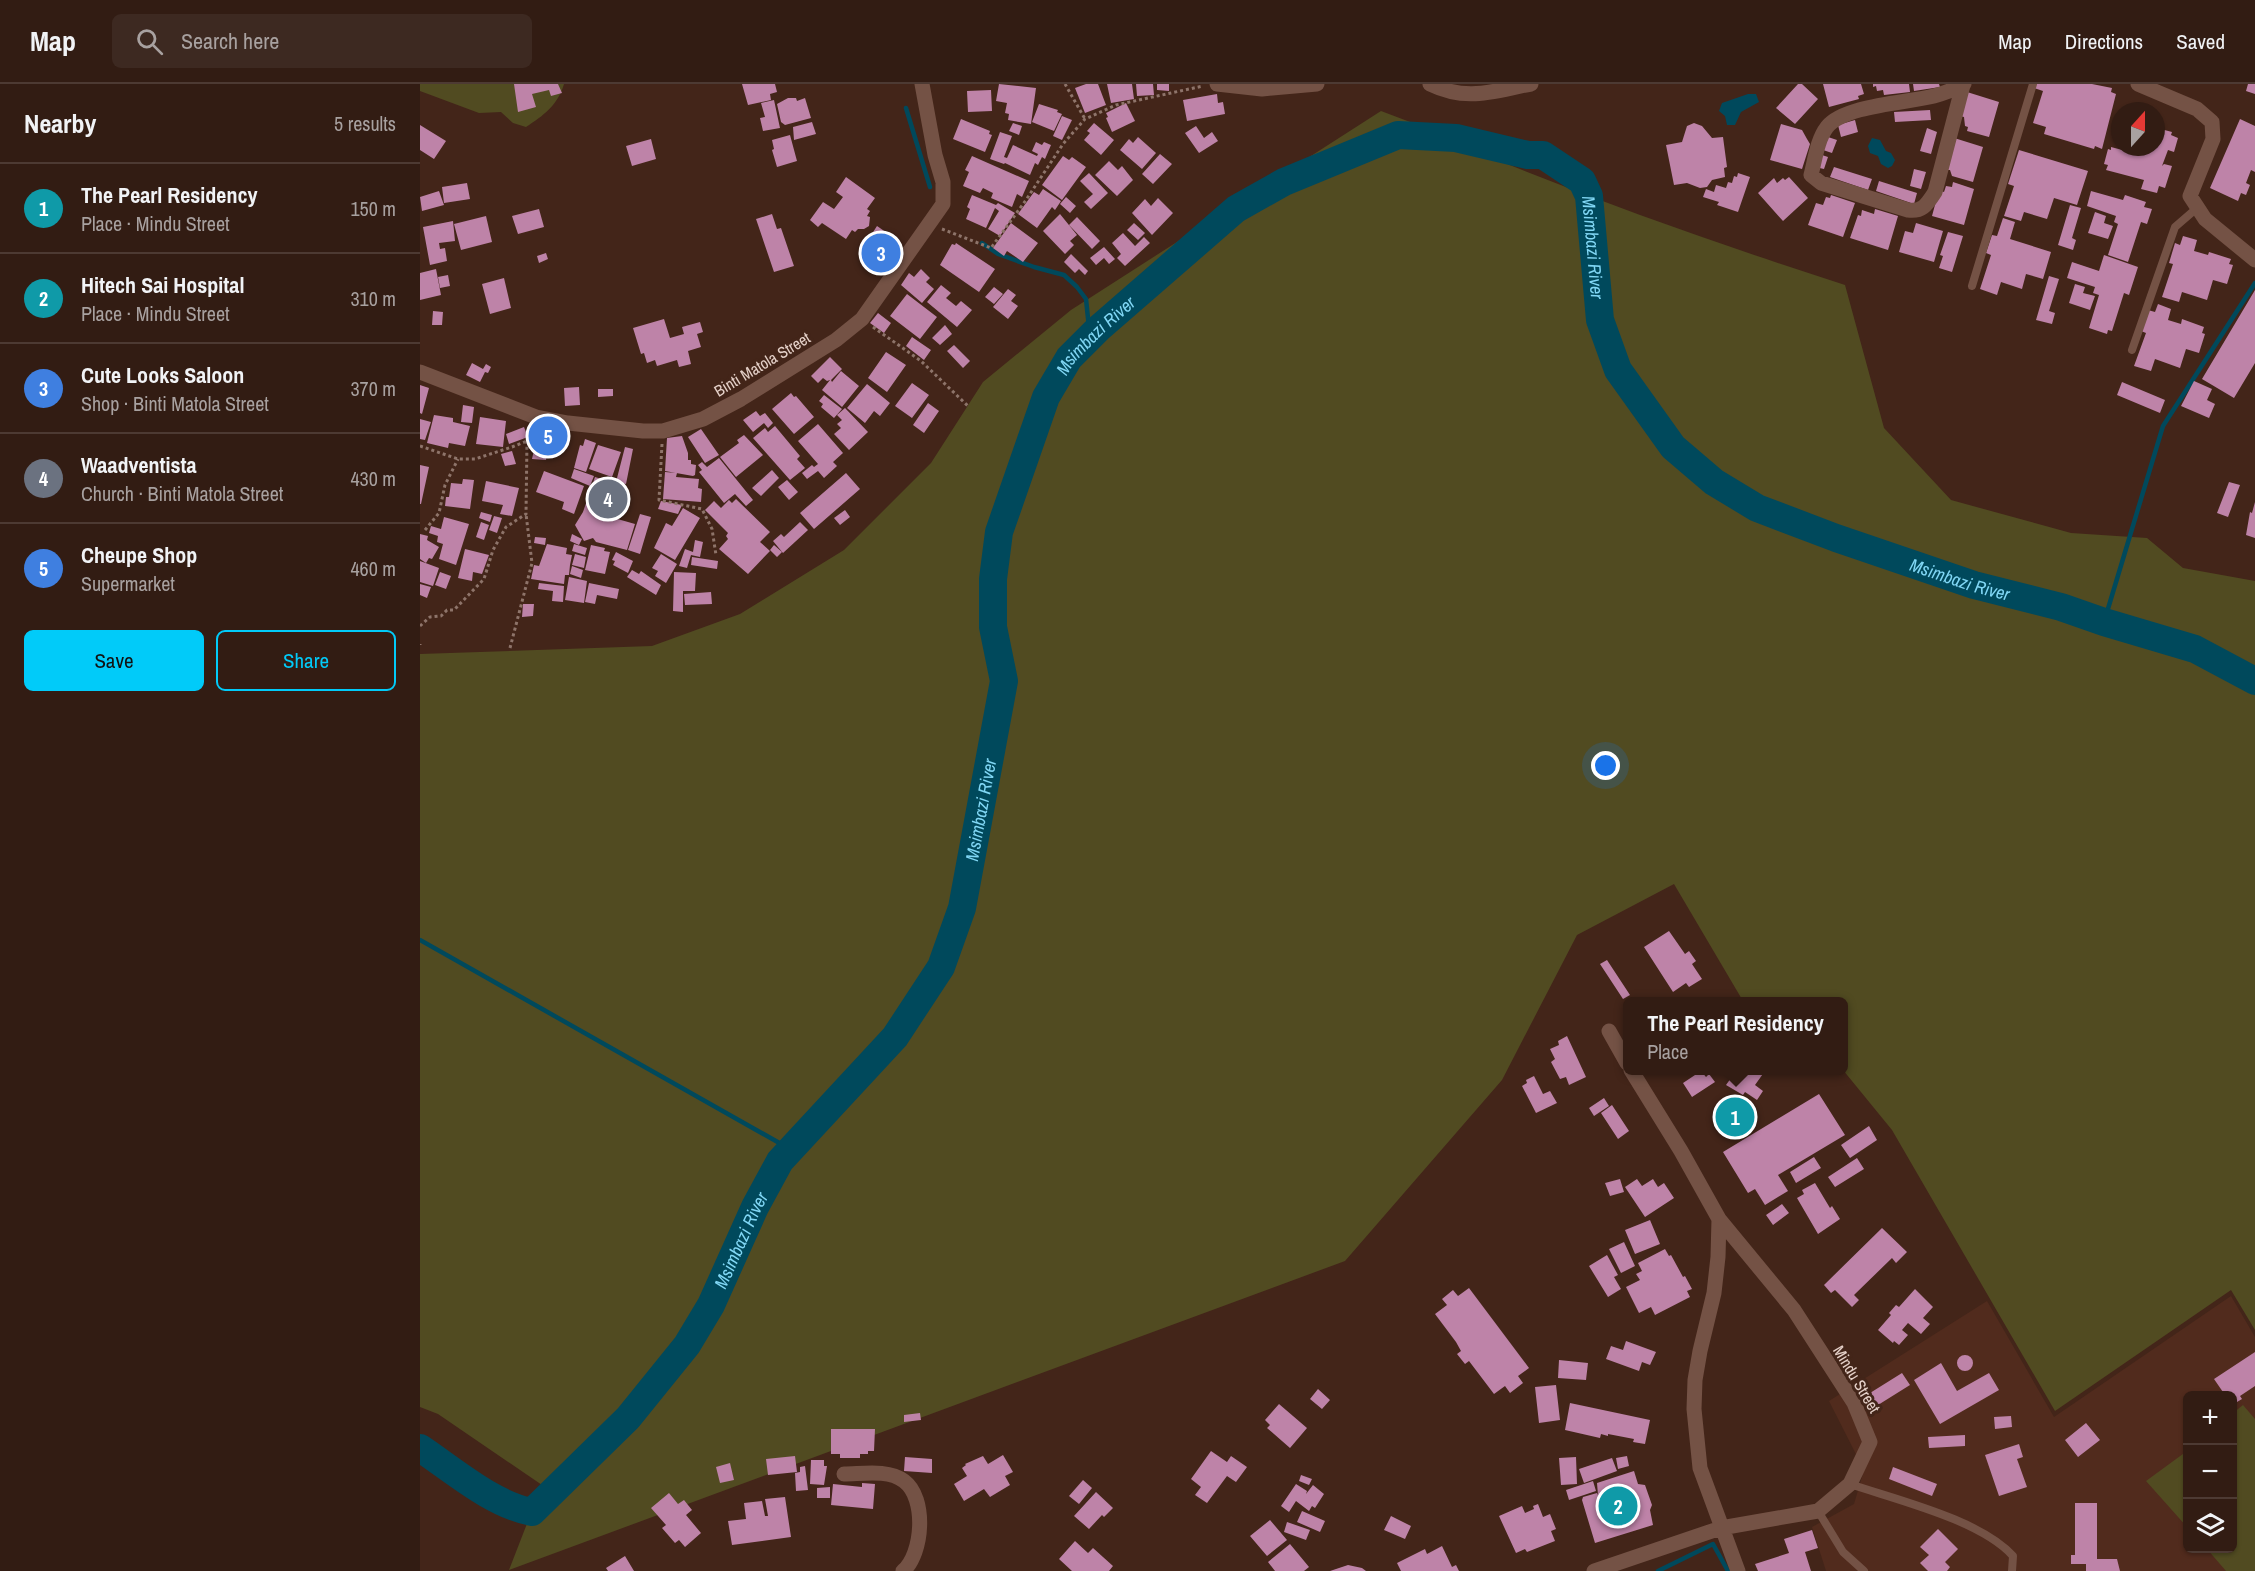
<!DOCTYPE html>
<html lang="en">
<head>
<meta charset="utf-8">
<style>
	:root { --surface:#321c13; --page:#3d2921; --text:#f1f3f6; --muted:#a8a1a0; --line:#4d3a33; --accent:#01cbf9 }
	body { margin:0; font-family:"Archivo Narrow",sans-serif; background:var(--page); color:var(--text) }
	.controls { position:absolute; right:18px; bottom:18px; display:grid; overflow:hidden; border-radius:9px; box-shadow:0 2px 4px #0004 }
	.controls button { width:54px; height:54px; display:grid; place-items:center; padding:0; border:0; border-bottom:2px solid var(--line); background:var(--surface); color:var(--text); font:30px sans-serif }
	.compass { position:absolute; left:1691px; top:18px; width:54px; height:54px; border-radius:50%; background:var(--surface); box-shadow:0 2px 4px #0004; rotate:21deg }
	.you { position:absolute; left:1186px; top:682px; width:21px; height:21px; margin:-15px; border:4px solid #fff; border-radius:50%; background:#1a73e8; box-shadow:0 0 0 9px #1a73e833 }
	.badge { display:grid; place-items:center; width:39px; height:39px; border-radius:50%; background:var(--accent); color:#fff; font-size:20px; font-weight:700 }
	.pin { position:absolute; translate:-50% -50%; border:3px solid #fff; box-shadow:0 2px 6px #0006 }
	.popup { position:absolute; left:1203px; top:913px; width:225px; height:78px; box-sizing:border-box; display:grid; place-content:center; border-radius:9px; background:var(--surface); filter:drop-shadow(0 2px 4px #0005); font-size:20px; white-space:nowrap; color:var(--muted) }
	.popup b { font-size:22px; color:var(--text) }
	.popup::after { content:''; position:absolute; left:50%; top:100%; margin-left:-12px; border:12px solid transparent; border-top-color:var(--surface) }
	.list { margin:0; padding:0; list-style:none }
	h2 { display:flex; justify-content:space-between; align-items:center; height:78px; margin:0; padding:0 24px; font-size:26px }
	h2 small { font-size:20px; font-weight:400; color:var(--muted) }
	.list li { display:grid; grid-template-columns:39px 1fr auto; gap:18px; align-items:center; box-sizing:border-box; height:90px; padding:0 24px; border-top:2px solid var(--line) }
	.list b { display:block; font-size:22px; white-space:nowrap }
	.list p { margin:0; font-size:20px; white-space:nowrap; color:var(--muted) }
	.list em { font-size:20px; font-style:normal; color:var(--muted) }
	.actions { display:flex; gap:12px; padding:18px 24px }
	.actions a { flex:1; padding:14px 0; border:2px solid var(--accent); border-radius:9px; text-align:center; font-size:21px; color:var(--accent) }
	.actions .main { background:var(--accent); color:#111 }
	.icon { flex:none; width:33px; height:33px; fill:none; stroke:currentColor; stroke-width:2; stroke-linecap:round; stroke-linejoin:round }
	.map { position:relative; flex:none; width:1835px; height:1487px; overflow:hidden }
	header { display:flex; align-items:center; gap:36px; box-sizing:border-box; height:84px; padding:0 30px; background:var(--surface); border-bottom:2px solid var(--line) }
	header strong { font-size:28px }
	nav { display:flex; gap:33px; margin-inline-start:auto; font-size:21px }
	.search { width:420px; height:54px; background:var(--page); display:flex; align-items:center; gap:15px; box-sizing:border-box; padding:0 21px; border-radius:9px; color:var(--muted); font-size:22px }
	main { display:flex }
	aside { flex:1; background:var(--surface) }
	.map>svg:first-child { display:block }
</style>
</head>
<body>
<header>
<strong>Map</strong>
<div class="search"><svg class="icon" aria-label="search" viewBox="0 0 24 24"><circle cx="10" cy="10" r="6"/><path d="M15 15l6 6"/></svg>Search here</div>
<nav><a>Map</a><a>Directions</a><a>Saved</a></nav>
</header>
<main>
<aside>
<h2>Nearby<small>5 results</small></h2>
<ul class="list">
<li><span class="badge" style="background:#0f9aa8">1</span><div><b>The Pearl Residency</b><p>Place · Mindu Street</p></div><em>150 m</em></li>
<li><span class="badge" style="background:#0f9aa8">2</span><div><b>Hitech Sai Hospital</b><p>Place · Mindu Street</p></div><em>310 m</em></li>
<li><span class="badge" style="background:#3f7fe0">3</span><div><b>Cute Looks Saloon</b><p>Shop · Binti Matola Street</p></div><em>370 m</em></li>
<li><span class="badge" style="background:#6b7280">4</span><div><b>Waadventista</b><p>Church · Binti Matola Street</p></div><em>430 m</em></li>
<li><span class="badge" style="background:#3f7fe0">5</span><div><b>Cheupe Shop</b><p>Supermarket</p></div><em>460 m</em></li>
</ul>
<div class="actions"><a class="main">Save</a><a>Share</a></div>
</aside>
<div class="map">
<svg width="1835" height="1487" viewBox="0 0 1835 1487">
	<rect width="100%" height="100%" fill="#432519"/>
	<path fill="#512b1d" fill-rule="evenodd" d="M 1811,1212 L 1835,1253 L 1835,1487 L 1406,1487 L 1392,1443 L 1434,1420 L 1444,1386 L 1409,1317 L 1567,1217 L 1634,1333 ZM 1768,1312 L 1812,1312 L 1812,1464 L 1768,1464 Z"/>
	<path fill="#514b21" d="M 0,0 L 144,0 C 138,21 123,32 106,43 L 93,39 L 81,28 L 59,29 L 0,7 Z
		M 961,27 L 1006,44 L 1019,52 C 1152,108 1288,157 1425,201 L 1464,344 L 1531,416 L 1651,449 L 1727,454 L 1763,484 L 1835,497 L 1835,1246 L 1811,1206 L 1635,1327 L 1472,1046 L 1423,986 L 1423,918 L 1323,917 L 1254,800 L 1157,851 L 1082,996 L 925,1177 L 89,1486 L 122,1401 L 18,1330 L 0,1323 L 0,570 L 232,562 L 320,530 L 424,466 L 511,379 L 563,298 L 651,226 Z
		M 1823,1321 L 1835,1335 L 1835,1487 L 1806,1487 L 1787,1465 L 1812,1464 L 1813,1329 Z
		M 1767,1367 L 1767,1443 L 1726,1397 Z"/>
	<path fill="#00495c" d="M 1328,10 L 1336,10 L 1339,18 L 1321,28 L 1315,41 L 1307,41 L 1305,32 L 1299,27 L 1302,19 Z
		M 1452,54 L 1460,56 L 1466,67 L 1471,69 L 1475,76 L 1472,82 L 1468,84 L 1461,80 L 1458,72 L 1450,69 L 1448,62 Z"/>
	<g fill="none" stroke-linecap="round" stroke-linejoin="round">
		<path stroke="#00495c" stroke-width="4.5" d="M 486,24 L 510,103
			M 562,159 L 578,170 L 614,183 L 644,191 L 657,203 L 666,215 L 669,244 L 678,245
			M 1684,538 L 1743,342 L 1835,199
			M 0,856 L 370,1065
			M 1238,1487 L 1293,1460 L 1308,1487"/>
		<path stroke="#00495c" stroke-width="28" id="s1" d="M 0,1364 C 33,1386 73,1421 112,1428 L 208,1334 L 267,1261 L 291,1221 L 335,1123 L 360,1077 L 475,953 L 521,883 L 542,824 L 584,597 L 573,543 L 573,495 L 579,448 L 626,313 L 649,274 L 678,245 L 816,125 L 864,98 L 978,51 L 1036,54 L 1108,71 L 1123,71 L 1162,97 L 1169,112 L 1180,236 L 1198,286 L 1253,363 L 1294,398 L 1337,424 L 1416,454 L 1554,501 L 1641,523 L 1684,538 L 1775,565 L 1835,597"/>
	</g>
	<path fill="#be83a8" d="M 94,0 L 138,0 L 142,9 L 131,12 L 129,6 L 112,10 L 116,23 L 98,28 Z
		M 322,0 L 355,0 L 357,8 L 350,10 L 351,16 L 328,21 Z
		M 579,0 L 616,4 L 611,40 L 588,36 L 589,30 L 585,29 L 587,19 L 576,17 Z
		M 666,0 L 678,0 L 686,21 L 665,29 L 655,4 Z
		M 687,0 L 712,0 L 714,15 L 691,19 Z
		M 716,0 L 733,0 L 734,11 L 717,12 Z
		M 737,0 L 749,0 L 749,7 L 737,6 Z
		M 1378,0 L 1382,0 L 1398,15 L 1375,40 L 1356,24 Z
		M 1403,0 L 1441,0 L 1444,10 L 1438,12 L 1439,15 L 1409,23 Z
		M 1453,0 L 1489,0 L 1490,8 L 1464,11 L 1463,6 L 1457,7 L 1456,2 L 1453,3 Z
		M 1493,0 L 1519,0 L 1520,3 L 1494,7 Z
		M 1615,0 L 1672,0 L 1692,4 L 1691,8 L 1696,10 L 1682,65 L 1675,62 L 1674,65 L 1624,50 L 1626,43 L 1613,39 L 1623,7 L 1614,4 Z
		M 1828,0 L 1835,0 L 1835,10 L 1826,7 Z
		M 571,6 L 572,27 L 548,28 L 547,7 Z
		M 1547,8 L 1579,18 L 1569,53 L 1547,47 L 1548,43 L 1545,42 L 1544,33 L 1540,32 Z
		M 797,10 L 798,19 L 803,18 L 805,30 L 767,37 L 763,16 Z
		M 368,14 L 376,14 L 377,17 L 385,14 L 391,34 L 365,41 L 361,38 L 357,20 Z
		M 354,16 L 360,44 L 343,47 L 340,34 L 345,33 L 341,19 Z
		M 706,19 L 715,37 L 692,48 L 686,34 L 688,33 L 686,29 Z
		M 619,20 L 638,26 L 637,28 L 642,30 L 634,47 L 612,38 Z
		M 1510,26 L 1511,36 L 1475,38 L 1474,28 Z
		M 642,32 L 652,36 L 642,56 L 633,52 Z
		M 541,35 L 570,47 L 569,50 L 572,51 L 565,68 L 533,55 Z
		M 1820,35 L 1835,42 L 1835,88 L 1831,86 L 1826,99 L 1830,101 L 1826,111 L 1821,109 L 1818,117 L 1790,104 Z
		M 1435,36 L 1438,48 L 1421,53 L 1418,41 Z
		M 392,38 L 396,50 L 374,56 L 373,43 Z
		M 593,39 L 602,42 L 599,51 L 589,47 Z
		M 674,39 L 694,56 L 681,71 L 664,56 L 670,49 L 667,47 Z
		M 1274,39 L 1282,42 L 1292,54 L 1303,53 L 1307,83 L 1304,84 L 1305,93 L 1292,96 L 1287,103 L 1280,104 L 1267,99 L 1254,101 L 1246,61 L 1262,58 L 1267,42 Z
		M 1361,40 L 1382,46 L 1387,55 L 1390,60 L 1382,85 L 1350,76 Z
		M 0,41 L 26,57 L 14,75 L 0,66 Z
		M 776,42 L 784,54 L 792,48 L 798,57 L 779,69 L 765,49 Z
		M 1507,44 L 1517,48 L 1511,70 L 1500,67 Z
		M 1737,44 L 1752,48 L 1751,51 L 1758,54 L 1754,68 L 1748,66 L 1742,82 L 1744,80 L 1752,82 L 1745,104 L 1739,102 L 1737,109 L 1721,105 L 1724,96 L 1686,86 L 1688,81 L 1684,80 L 1688,65 L 1691,66 L 1691,63 L 1706,67 L 1707,63 L 1736,63 Z
		M 580,48 L 592,52 L 584,73 L 587,74 L 593,61 L 617,72 L 618,70 L 612,67 L 616,58 L 622,61 L 624,58 L 631,61 L 625,75 L 622,73 L 618,81 L 615,79 L 610,91 L 585,79 L 584,80 L 570,75 Z
		M 370,51 L 377,77 L 357,83 L 352,66 L 354,65 L 352,56 Z
		M 1405,52 L 1417,56 L 1412,69 L 1400,65 Z
		M 718,53 L 736,69 L 722,85 L 700,66 L 709,55 L 713,59 Z
		M 1531,53 L 1563,63 L 1553,98 L 1532,92 L 1530,86 L 1527,86 Z
		M 231,55 L 236,75 L 212,82 L 206,62 Z
		M 1599,66 L 1668,87 L 1657,121 L 1634,114 L 1627,135 L 1604,128 L 1601,137 L 1584,132 L 1594,102 L 1588,100 Z
		M 740,70 L 752,80 L 733,100 L 722,90 Z
		M 1399,70 L 1408,73 L 1404,85 L 1395,83 Z
		M 552,72 L 609,97 L 602,113 L 597,110 L 592,123 L 571,114 L 573,109 L 563,104 L 560,109 L 543,102 L 549,88 L 545,86 Z
		M 643,72 L 649,76 L 652,73 L 666,83 L 642,116 L 622,101 Z
		M 689,77 L 698,86 L 702,82 L 713,96 L 697,112 L 675,91 Z
		M 1414,83 L 1452,95 L 1448,106 L 1410,93 Z
		M 1494,85 L 1506,88 L 1501,105 L 1490,102 Z
		M 669,89 L 688,109 L 671,125 L 664,118 L 673,110 L 660,97 Z
		M 1318,89 L 1330,93 L 1318,128 L 1297,121 L 1299,118 L 1283,113 L 1286,105 L 1294,108 L 1296,101 L 1306,104 L 1308,98 L 1312,99 L 1314,92 L 1317,93 Z
		M 426,93 L 455,114 L 447,125 L 450,127 L 447,132 L 450,133 L 449,142 L 444,145 L 438,145 L 435,148 L 432,146 L 426,155 L 402,139 L 398,143 L 390,136 L 403,118 L 414,125 L 423,113 L 416,108 Z
		M 1369,93 L 1388,114 L 1363,137 L 1338,109 L 1354,94 L 1357,99 L 1363,94 L 1365,96 Z
		M 1459,97 L 1497,109 L 1494,120 L 1456,107 Z
		M 1533,98 L 1554,105 L 1544,141 L 1512,132 L 1519,106 L 1524,108 L 1526,102 L 1532,103 Z
		M 47,99 L 50,115 L 24,119 L 22,103 Z
		M 623,105 L 641,117 L 635,126 L 632,123 L 617,144 L 598,130 L 614,108 L 619,111 Z
		M 19,107 L 24,121 L 2,127 L 0,113 Z
		M 1671,107 L 1703,116 L 1705,111 L 1726,118 L 1724,123 L 1732,125 L 1727,140 L 1721,138 L 1708,178 L 1688,171 L 1698,140 L 1694,138 L 1696,132 L 1667,122 Z
		M 552,111 L 576,121 L 578,119 L 595,129 L 580,152 L 568,145 L 579,127 L 575,124 L 566,144 L 546,135 L 550,125 L 547,123 Z
		M 1411,111 L 1435,119 L 1423,153 L 1388,141 L 1396,119 L 1403,121 L 1406,113 L 1410,114 Z
		M 646,113 L 656,122 L 650,129 L 640,120 Z
		M 738,114 L 753,129 L 732,151 L 712,129 L 725,115 L 731,122 Z
		M 1650,121 L 1661,124 L 1652,154 L 1656,156 L 1653,166 L 1638,161 Z
		M 119,125 L 124,143 L 98,150 L 92,132 Z
		M 1455,125 L 1478,132 L 1468,166 L 1430,154 L 1438,131 L 1441,132 L 1442,126 L 1454,130 Z
		M 1675,128 L 1686,132 L 1684,139 L 1693,142 L 1688,155 L 1668,149 Z
		M 352,130 L 357,145 L 361,144 L 374,182 L 354,188 L 336,135 Z
		M 640,130 L 657,151 L 650,157 L 654,161 L 645,170 L 623,147 Z
		M 66,132 L 72,158 L 41,166 L 34,140 Z
		M 657,133 L 680,157 L 672,165 L 649,141 Z
		M 1583,134 L 1595,138 L 1590,155 L 1631,168 L 1623,195 L 1606,190 L 1602,205 L 1581,198 L 1577,211 L 1560,205 L 1571,171 L 1566,169 L 1572,151 L 1577,152 Z
		M 33,137 L 35,157 L 19,159 L 20,165 L 25,164 L 27,177 L 10,181 L 3,143 Z
		M 591,139 L 618,159 L 603,178 L 587,167 L 584,172 L 573,164 Z
		M 714,139 L 725,149 L 718,156 L 707,146 Z
		M 1496,139 L 1523,147 L 1514,178 L 1479,168 L 1485,147 L 1493,149 Z
		M 457,142 L 473,153 L 456,179 L 440,168 Z
		M 1528,148 L 1543,152 L 1532,188 L 1519,184 L 1523,172 L 1520,171 Z
		M 703,149 L 715,162 L 724,153 L 730,159 L 705,182 L 697,174 L 701,170 L 692,159 Z
		M 1763,152 L 1777,156 L 1774,167 L 1788,171 L 1789,168 L 1811,175 L 1809,180 L 1813,181 L 1807,200 L 1793,196 L 1787,216 L 1762,208 L 1759,218 L 1742,213 L 1753,180 L 1749,179 L 1755,159 L 1760,161 Z
		M 536,159 L 575,185 L 559,208 L 520,181 L 532,160 L 535,161 Z
		M 684,163 L 695,175 L 689,180 L 684,174 L 676,181 L 670,174 Z
		M 126,169 L 128,175 L 119,179 L 117,172 Z
		M 651,170 L 668,187 L 665,191 L 659,185 L 655,189 L 644,178 Z
		M 1684,171 L 1718,183 L 1709,211 L 1704,209 L 1692,247 L 1688,246 L 1687,250 L 1669,244 L 1679,211 L 1673,209 L 1675,203 L 1647,194 L 1652,178 L 1679,187 Z
		M 16,185 L 21,211 L 0,216 L 0,189 Z
		M 501,185 L 510,194 L 506,198 L 514,205 L 502,219 L 481,201 L 489,189 L 494,193 Z
		M 28,191 L 30,202 L 20,204 L 18,193 Z
		M 1629,192 L 1639,195 L 1629,227 L 1635,229 L 1632,240 L 1616,236 Z
		M 84,194 L 91,224 L 70,230 L 62,200 Z
		M 1655,200 L 1665,203 L 1663,209 L 1675,212 L 1670,226 L 1649,219 Z
		M 521,201 L 531,209 L 526,214 L 536,222 L 541,217 L 552,226 L 537,243 L 507,218 Z
		M 574,203 L 583,210 L 574,220 L 565,213 Z
		M 588,205 L 596,211 L 591,217 L 598,222 L 588,235 L 573,223 Z
		M 1835,206 L 1835,279 L 1814,314 L 1782,295 Z
		M 487,210 L 517,233 L 500,255 L 470,232 Z
		M 1738,220 L 1751,225 L 1748,236 L 1761,240 L 1762,235 L 1784,243 L 1782,249 L 1785,250 L 1779,269 L 1766,265 L 1760,284 L 1735,275 L 1731,287 L 1714,282 L 1726,249 L 1721,247 L 1728,226 L 1735,228 Z
		M 13,227 L 23,228 L 22,241 L 12,241 Z
		M 458,229 L 471,239 L 464,249 L 450,239 Z
		M 244,235 L 250,254 L 264,250 L 262,243 L 280,238 L 283,248 L 277,250 L 281,263 L 268,267 L 271,280 L 259,283 L 257,276 L 237,282 L 235,276 L 227,279 L 224,269 L 221,270 L 213,244 Z
		M 525,241 L 532,250 L 520,261 L 512,254 Z
		M 492,253 L 511,266 L 504,276 L 486,262 Z
		M 534,261 L 550,277 L 543,284 L 527,267 Z
		M 466,268 L 486,281 L 467,308 L 448,294 Z
		M 410,273 L 422,285 L 411,296 L 412,298 L 421,287 L 439,302 L 422,323 L 402,306 L 410,296 L 407,297 L 403,294 L 398,299 L 391,292 Z
		M 52,279 L 63,285 L 66,280 L 71,283 L 68,289 L 65,288 L 60,298 L 46,291 Z
		M 1774,297 L 1792,305 L 1787,316 L 1795,320 L 1789,334 L 1761,322 Z
		M 1702,298 L 1745,316 L 1740,329 L 1697,311 Z
		M 492,299 L 509,311 L 492,334 L 475,322 Z
		M 447,300 L 470,319 L 460,332 L 454,327 L 445,339 L 427,324 Z
		M 0,301 L 9,304 L 2,330 L 0,329 Z
		M 159,303 L 160,321 L 145,322 L 144,304 Z
		M 178,305 L 193,305 L 193,312 L 178,313 Z
		M 371,309 L 374,313 L 376,312 L 394,333 L 374,350 L 352,325 Z
		M 404,311 L 422,325 L 414,334 L 401,323 L 403,320 L 399,317 Z
		M 508,319 L 519,327 L 504,349 L 493,341 Z
		M 43,321 L 54,323 L 52,339 L 41,338 Z
		M 425,324 L 448,348 L 429,366 L 414,350 L 421,344 L 417,340 L 422,336 L 417,331 Z
		M 336,327 L 340,332 L 345,329 L 353,339 L 348,344 L 344,339 L 333,348 L 323,336 Z
		M 14,331 L 33,334 L 33,338 L 50,342 L 45,362 L 29,359 L 28,364 L 7,359 Z
		M 60,333 L 86,337 L 83,363 L 56,360 Z
		M 0,335 L 11,338 L 5,356 L 0,355 Z
		M 398,340 L 423,369 L 413,378 L 417,382 L 404,394 L 398,387 L 387,395 L 382,389 L 392,381 L 394,383 L 398,380 L 378,357 Z
		M 355,342 L 380,372 L 377,375 L 385,384 L 370,396 L 333,354 L 345,344 L 348,348 Z
		M 104,343 L 108,353 L 89,360 L 86,350 Z
		M 281,345 L 299,371 L 285,379 L 268,353 Z
		M 324,351 L 343,371 L 316,393 L 300,373 L 319,359 L 317,356 Z
		M 262,352 L 268,369 L 268,376 L 271,376 L 271,380 L 276,381 L 275,391 L 273,392 L 245,387 L 247,354 Z
		M 165,355 L 176,359 L 166,388 L 154,384 L 160,361 L 163,362 Z
		M 116,357 L 129,360 L 126,376 L 112,375 Z
		M 178,361 L 201,368 L 192,393 L 169,385 Z
		M 205,363 L 213,365 L 206,400 L 196,398 Z
		M 92,367 L 96,380 L 85,382 L 81,370 Z
		M 299,374 L 333,416 L 326,422 L 315,410 L 304,419 L 279,388 L 282,386 L 278,381 L 282,378 L 287,383 Z
		M 0,381 L 9,383 L 1,420 L 0,420 Z
		M 154,385 L 174,392 L 170,402 L 151,394 Z
		M 352,386 L 359,394 L 341,412 L 332,404 Z
		M 124,387 L 164,402 L 154,430 L 142,425 L 144,418 L 116,408 Z
		M 245,388 L 257,389 L 256,393 L 279,395 L 278,404 L 282,405 L 281,418 L 243,415 Z
		M 426,389 L 440,405 L 394,445 L 380,429 Z
		M 175,393 L 201,401 L 194,434 L 215,440 L 207,466 L 176,458 L 173,454 L 164,457 L 155,441 L 163,428 Z
		M 43,395 L 54,396 L 50,425 L 25,422 L 26,413 L 29,413 L 31,399 L 42,400 Z
		M 367,396 L 378,408 L 369,416 L 358,403 Z
		M 66,397 L 99,404 L 92,432 L 80,430 L 83,421 L 62,417 Z
		M 1809,398 L 1820,401 L 1808,433 L 1797,429 Z
		M 316,415 L 350,448 L 340,458 L 350,467 L 328,490 L 299,465 L 308,455 L 306,452 L 308,449 L 285,426 L 294,417 L 301,424 L 309,416 L 312,419 Z
		M 241,417 L 262,421 L 258,430 L 238,425 Z
		M 1835,418 L 1835,454 L 1826,451 L 1830,428 L 1832,429 Z
		M 263,424 L 280,434 L 255,476 L 234,464 L 246,439 L 252,442 Z
		M 425,426 L 430,433 L 420,441 L 414,434 Z
		M 61,428 L 72,431 L 70,438 L 59,434 Z
		M 220,430 L 231,433 L 220,470 L 208,466 Z
		M 74,432 L 82,434 L 77,449 L 69,446 Z
		M 24,433 L 49,440 L 36,481 L 19,475 L 23,460 L 17,458 L 18,452 L 9,449 L 11,442 L 21,445 Z
		M 61,438 L 69,441 L 64,456 L 56,453 Z
		M 380,438 L 388,446 L 363,469 L 353,457 L 361,450 L 364,453 Z
		M 0,450 L 8,452 L 7,456 L 19,463 L 12,475 L 9,474 L 6,479 L 0,475 Z
		M 152,450 L 162,455 L 159,461 L 150,457 Z
		M 115,453 L 126,454 L 125,461 L 114,459 Z
		M 275,456 L 283,458 L 280,473 L 271,471 L 267,484 L 259,482 L 265,465 L 273,468 Z
		M 127,460 L 147,464 L 146,470 L 152,471 L 150,481 L 147,480 L 150,481 L 149,491 L 145,491 L 144,500 L 111,495 L 114,481 L 119,482 Z
		M 154,460 L 167,464 L 165,471 L 152,467 Z
		M 171,461 L 185,464 L 184,467 L 190,468 L 185,490 L 165,486 Z
		M 354,461 L 362,468 L 357,473 L 350,466 Z
		M 45,465 L 69,471 L 62,490 L 53,488 L 52,497 L 38,494 Z
		M 196,468 L 213,477 L 208,489 L 193,481 L 195,477 L 192,476 Z
		M 155,470 L 166,473 L 164,484 L 152,481 Z
		M 241,470 L 257,480 L 246,499 L 235,492 L 238,487 L 232,484 Z
		M 272,473 L 298,477 L 297,485 L 271,481 Z
		M 0,477 L 19,484 L 13,502 L 0,498 Z
		M 152,482 L 163,486 L 161,494 L 150,490 Z
		M 212,486 L 219,490 L 221,487 L 241,501 L 236,511 L 207,493 Z
		M 20,488 L 31,492 L 26,505 L 15,501 Z
		M 254,488 L 276,489 L 275,507 L 263,507 L 263,528 L 253,527 Z
		M 149,493 L 167,497 L 164,519 L 145,516 Z
		M 119,499 L 144,502 L 143,518 L 132,517 L 133,507 L 118,505 Z
		M 169,499 L 199,505 L 197,515 L 177,511 L 175,520 L 165,518 Z
		M 0,500 L 11,503 L 7,514 L 0,511 Z
		M 291,508 L 292,520 L 265,521 L 264,510 Z
		M 103,520 L 114,520 L 113,532 L 102,533 Z
		M 1249,847 L 1265,870 L 1269,867 L 1276,877 L 1272,880 L 1282,895 L 1269,903 L 1266,899 L 1253,908 L 1224,863 Z
		M 1187,876 L 1210,911 L 1203,915 L 1180,880 Z
		M 1147,952 L 1166,993 L 1149,1001 L 1146,993 L 1140,995 L 1131,978 L 1135,975 L 1130,965 L 1139,961 L 1138,957 Z
		M 1281,987 L 1286,993 L 1289,990 L 1295,998 L 1272,1013 L 1263,999 Z
		M 1316,987 L 1345,987 L 1335,1001 L 1343,1007 L 1337,1016 L 1325,1008 L 1323,1011 L 1306,1001 Z
		M 1114,992 L 1123,1010 L 1130,1007 L 1137,1019 L 1116,1029 L 1102,1002 L 1107,999 L 1106,996 Z
		M 1399,1010 L 1425,1051 L 1358,1091 L 1368,1107 L 1345,1121 L 1335,1105 L 1328,1109 L 1303,1068 Z
		M 1184,1014 L 1189,1022 L 1174,1032 L 1169,1024 Z
		M 1192,1021 L 1209,1047 L 1198,1055 L 1181,1029 Z
		M 1319,1027 L 1325,1039 L 1304,1050 L 1297,1039 Z
		M 1449,1042 L 1457,1056 L 1430,1074 L 1421,1061 Z
		M 1394,1073 L 1401,1084 L 1376,1099 L 1370,1088 Z
		M 1437,1074 L 1444,1085 L 1415,1103 L 1408,1093 Z
		M 1200,1095 L 1204,1108 L 1190,1112 L 1185,1099 Z
		M 1217,1095 L 1222,1102 L 1233,1095 L 1238,1103 L 1244,1099 L 1254,1114 L 1225,1133 L 1205,1103 Z
		M 1395,1099 L 1410,1124 L 1412,1122 L 1420,1135 L 1398,1150 L 1377,1114 L 1384,1110 L 1382,1106 Z
		M 1362,1120 L 1369,1129 L 1353,1141 L 1346,1131 Z
		M 1230,1136 L 1240,1160 L 1215,1170 L 1205,1146 Z
		M 1462,1144 L 1487,1168 L 1476,1179 L 1472,1174 L 1434,1211 L 1439,1216 L 1432,1223 L 1415,1206 L 1411,1209 L 1404,1201 Z
		M 1204,1158 L 1215,1182 L 1201,1189 L 1189,1165 Z
		M 1245,1165 L 1249,1172 L 1251,1171 L 1263,1193 L 1265,1192 L 1272,1205 L 1267,1207 L 1270,1213 L 1235,1231 L 1231,1223 L 1219,1229 L 1206,1203 L 1220,1196 L 1216,1190 L 1222,1187 L 1218,1179 Z
		M 1187,1171 L 1198,1191 L 1194,1193 L 1201,1205 L 1188,1213 L 1169,1182 Z
		M 1049,1204 L 1109,1284 L 1098,1292 L 1103,1299 L 1090,1309 L 1085,1302 L 1074,1310 L 1049,1277 L 1045,1280 L 1037,1270 L 1041,1267 L 1036,1258 L 1015,1230 L 1027,1221 L 1022,1215 L 1033,1206 L 1038,1212 Z
		M 1495,1205 L 1513,1223 L 1503,1234 L 1510,1240 L 1501,1250 L 1488,1239 L 1482,1246 L 1488,1251 L 1479,1261 L 1474,1257 L 1473,1259 L 1458,1246 L 1471,1231 L 1469,1229 L 1476,1221 L 1479,1223 Z
		M 1206,1257 L 1236,1268 L 1230,1281 L 1222,1278 L 1219,1287 L 1186,1275 L 1191,1262 L 1203,1266 Z
		M 1835,1268 L 1835,1302 L 1820,1312 L 1822,1315 L 1812,1321 L 1812,1312 L 1805,1311 L 1794,1295 Z
		M1537 1279a8 8 0 1 1 16 0a8 8 0 1 1-16 0Z
		M 1139,1276 L 1168,1279 L 1166,1296 L 1138,1294 Z
		M 1521,1279 L 1537,1307 L 1569,1289 L 1579,1306 L 1520,1340 L 1494,1296 Z
		M 1482,1289 L 1490,1301 L 1450,1326 L 1442,1314 Z
		M 1136,1301 L 1140,1336 L 1119,1339 L 1115,1303 Z
		M 898,1305 L 910,1316 L 902,1325 L 890,1315 Z
		M 1150,1319 L 1230,1336 L 1225,1360 L 1213,1358 L 1214,1355 L 1188,1350 L 1188,1352 L 1181,1350 L 1180,1354 L 1145,1346 Z
		M 859,1320 L 887,1344 L 870,1364 L 847,1344 L 850,1341 L 845,1336 Z
		M 500,1329 L 501,1336 L 484,1338 L 484,1331 Z
		M 1591,1332 L 1592,1343 L 1575,1345 L 1574,1333 Z
		M 1666,1339 L 1680,1356 L 1658,1373 L 1645,1356 Z
		M 411,1345 L 455,1345 L 454,1367 L 448,1367 L 448,1370 L 440,1370 L 440,1374 L 420,1374 L 420,1370 L 411,1370 Z
		M 1545,1351 L 1545,1362 L 1509,1364 L 1508,1353 Z
		M 1599,1360 L 1603,1373 L 1597,1375 L 1607,1403 L 1579,1412 L 1565,1371 Z
		M 791,1367 L 807,1378 L 811,1372 L 827,1383 L 816,1398 L 807,1392 L 787,1419 L 775,1411 L 781,1403 L 771,1395 Z
		M 583,1371 L 593,1388 L 585,1392 L 590,1401 L 570,1413 L 564,1405 L 544,1417 L 534,1400 L 547,1392 L 542,1384 L 546,1381 L 545,1380 L 563,1372 L 568,1380 Z
		M 375,1372 L 377,1388 L 348,1391 L 346,1375 Z
		M 1207,1372 L 1209,1382 L 1198,1385 L 1196,1374 Z
		M 485,1373 L 512,1375 L 512,1389 L 484,1387 Z
		M 1156,1373 L 1157,1400 L 1141,1401 L 1139,1374 Z
		M 1192,1374 L 1197,1387 L 1164,1399 L 1159,1385 Z
		M 391,1376 L 404,1376 L 404,1382 L 407,1382 L 404,1401 L 390,1400 Z
		M 310,1379 L 314,1396 L 300,1399 L 296,1383 Z
		M 385,1382 L 388,1406 L 376,1407 L 375,1389 L 380,1388 L 380,1383 Z
		M 1473,1383 L 1517,1400 L 1512,1412 L 1469,1395 Z
		M 1214,1387 L 1218,1400 L 1225,1401 L 1232,1421 L 1230,1426 L 1233,1441 L 1175,1459 L 1162,1416 L 1163,1413 L 1177,1409 L 1178,1411 L 1177,1399 Z
		M 881,1391 L 892,1395 L 889,1401 L 879,1397 Z
		M 663,1396 L 672,1404 L 659,1420 L 649,1412 Z
		M 1173,1397 L 1176,1407 L 1149,1416 L 1146,1406 Z
		M 442,1399 L 455,1400 L 453,1425 L 411,1421 L 413,1400 L 442,1403 Z
		M 876,1400 L 887,1407 L 886,1410 L 893,1401 L 904,1410 L 895,1424 L 892,1422 L 889,1427 L 876,1417 L 869,1428 L 861,1422 Z
		M 410,1403 L 410,1414 L 397,1414 L 397,1404 Z
		M 676,1408 L 693,1424 L 684,1433 L 682,1431 L 669,1445 L 654,1432 Z
		M 249,1409 L 258,1420 L 264,1416 L 272,1426 L 266,1431 L 281,1449 L 265,1463 L 259,1456 L 255,1459 L 242,1444 L 246,1441 L 231,1424 Z
		M 365,1413 L 371,1453 L 312,1461 L 308,1437 L 326,1435 L 324,1419 L 342,1417 L 345,1432 L 348,1432 L 345,1415 Z
		M 1655,1419 L 1677,1419 L 1677,1475 L 1697,1475 L 1700,1487 L 1666,1487 L 1666,1480 L 1651,1480 L 1651,1471 L 1655,1471 Z
		M 1118,1420 L 1123,1433 L 1130,1430 L 1136,1445 L 1131,1447 L 1135,1457 L 1107,1468 L 1105,1465 L 1096,1469 L 1079,1432 L 1102,1422 L 1105,1429 L 1114,1425 L 1113,1422 Z
		M 882,1427 L 905,1437 L 900,1448 L 877,1438 Z
		M 971,1432 L 991,1442 L 985,1455 L 964,1446 Z
		M 850,1436 L 867,1456 L 847,1472 L 830,1452 Z
		M 867,1438 L 890,1446 L 886,1456 L 864,1448 Z
		M 1518,1445 L 1538,1465 L 1525,1478 L 1530,1483 L 1527,1487 L 1508,1487 L 1500,1479 L 1509,1471 L 1500,1463 Z
		M 1392,1446 L 1398,1464 L 1385,1468 L 1391,1487 L 1338,1487 L 1335,1480 L 1369,1469 L 1364,1455 Z
		M 655,1457 L 668,1469 L 673,1464 L 693,1482 L 689,1487 L 652,1487 L 639,1475 Z
		M 870,1460 L 889,1483 L 884,1487 L 855,1487 L 848,1478 Z
		M 1022,1462 L 1032,1483 L 1036,1481 L 1039,1487 L 981,1487 L 977,1479 L 1005,1465 L 1007,1470 Z
		M 205,1472 L 214,1487 L 188,1487 L 186,1484 Z
		M 928,1481 L 942,1484 L 946,1487 L 910,1487 Z"/>
	<g fill="none" stroke-linecap="round" stroke-linejoin="round">
		<path stroke="#8e746a" stroke-width="3" stroke-dasharray="3 3" stroke-linecap="butt" d="M 645,0 L 665,35
			M 522,145 L 571,164 L 606,116 L 643,60 L 665,35 L 696,21 L 783,2
			M 453,243 L 501,277 L 549,323
			M 242,360 L 239,416 L 282,425 L 292,445 L 296,471
			M 0,362 L 38,375 L 55,375 L 92,363 L 107,357 L 114,347
			M 5,446 L 19,429 L 25,401 L 38,375
			M 0,542 L 10,533 L 21,532 L 27,526 L 34,526 L 64,495 L 73,466 L 86,443 L 106,430 L 107,357
			M 0,560 L 0,561
			M 90,564 L 112,479 L 106,430"/>
		<path stroke="#745245" stroke-width="8" d="M 1552,202 L 1613,0
			M 1712,266 L 1755,143 L 1777,124
			M 1430,1400 C 1477,1416 1561,1436 1593,1472 L 1592,1487
			M 1398,1427 L 1423,1468 L 1444,1487"/>
		<path stroke="#745245" stroke-width="15" d="M 797,0 L 842,5 L 897,0
			M 1010,0 C 1047,18 1073,7 1111,0
			M 1718,0 L 1777,25 L 1792,38 L 1793,55 L 1770,112 L 1785,135 L 1835,176
			M 1543,1 L 1515,108 C 1507,120 1503,128 1488,126 L 1401,99 L 1391,91 C 1395,76 1397,56 1407,43 C 1425,21 1487,19 1514,12 C 1525,9 1535,5 1544,0
			M 0,288 L 116,333 L 148,339 L 223,347 L 243,347 L 283,335 L 321,315 L 416,256 L 442,235 L 523,120 L 523,98 L 515,71 L 502,0
			M 1189,947 L 1207,979
			M 1299,1135 L 1298,1173 L 1294,1209 L 1280,1267 L 1275,1296 L 1274,1325 L 1280,1384 L 1318,1487
			M 424,1390 C 442,1390 468,1385 484,1397 C 507,1414 503,1470 483,1487
			M 1174,1487 L 1301,1444 L 1398,1427 L 1430,1400 L 1450,1358 L 1434,1319 L 1374,1226 L 1299,1135 L 1261,1067 L 1211,986"/>
	</g>
	<g text-anchor="middle" dominant-baseline="central" stroke-width="6" stroke-linejoin="round" paint-order="stroke">
		<g font-size="16" fill="#e5d1c9" stroke="#432519">
			<text transform="translate(342 280) rotate(-31)">Binti Matola Street</text>
			<text transform="translate(1437 1295) rotate(59)">Mindu Street</text>
		</g>
		<g font-size="18" font-style="italic" fill="#80d7f5" stroke="#432519">
			<text stroke="none"><textPath href="#s1" startOffset="2114">Msimbazi River</textPath></text>
			<text stroke="none"><textPath href="#s1" startOffset="1484">Msimbazi River</textPath></text>
			<text stroke="none"><textPath href="#s1" startOffset="2654">Msimbazi River</textPath></text>
			<text stroke="none"><textPath href="#s1" startOffset="980">Msimbazi River</textPath></text>
			<text stroke="none"><textPath href="#s1" startOffset="476">Msimbazi River</textPath></text>
		</g>
	</g>
</svg>
<div class="controls">
<button>+</button>
<button>−</button>
<button><svg class="icon" aria-label="layers" viewBox="0 0 24 24"><path d="M12 4l9 5-9 5-9-5zM3 14l9 5 9-5"/></svg></button>
</div>
<svg class="compass" viewBox="-18 -18 36 36"><path d="M0-13l5 13h-10z" fill="#e53935"/><path d="M0 13l5-13h-10z" fill="#a8a1a0"/></svg>
<div class="you"></div>
<div class="pin badge" style="left:1315px;top:1033px;background:#0f9aa8">1</div>
<div class="popup"><b>The Pearl Residency</b>Place</div>
<div class="pin badge" style="left:1198px;top:1422px;background:#0f9aa8">2</div>
<div class="pin badge" style="left:461px;top:169px;background:#3f7fe0">3</div>
<div class="pin badge" style="left:188px;top:415px;background:#6b7280">4</div>
<div class="pin badge" style="left:128px;top:352px;background:#3f7fe0">5</div>
</div>
</main>
</body>
</html>
